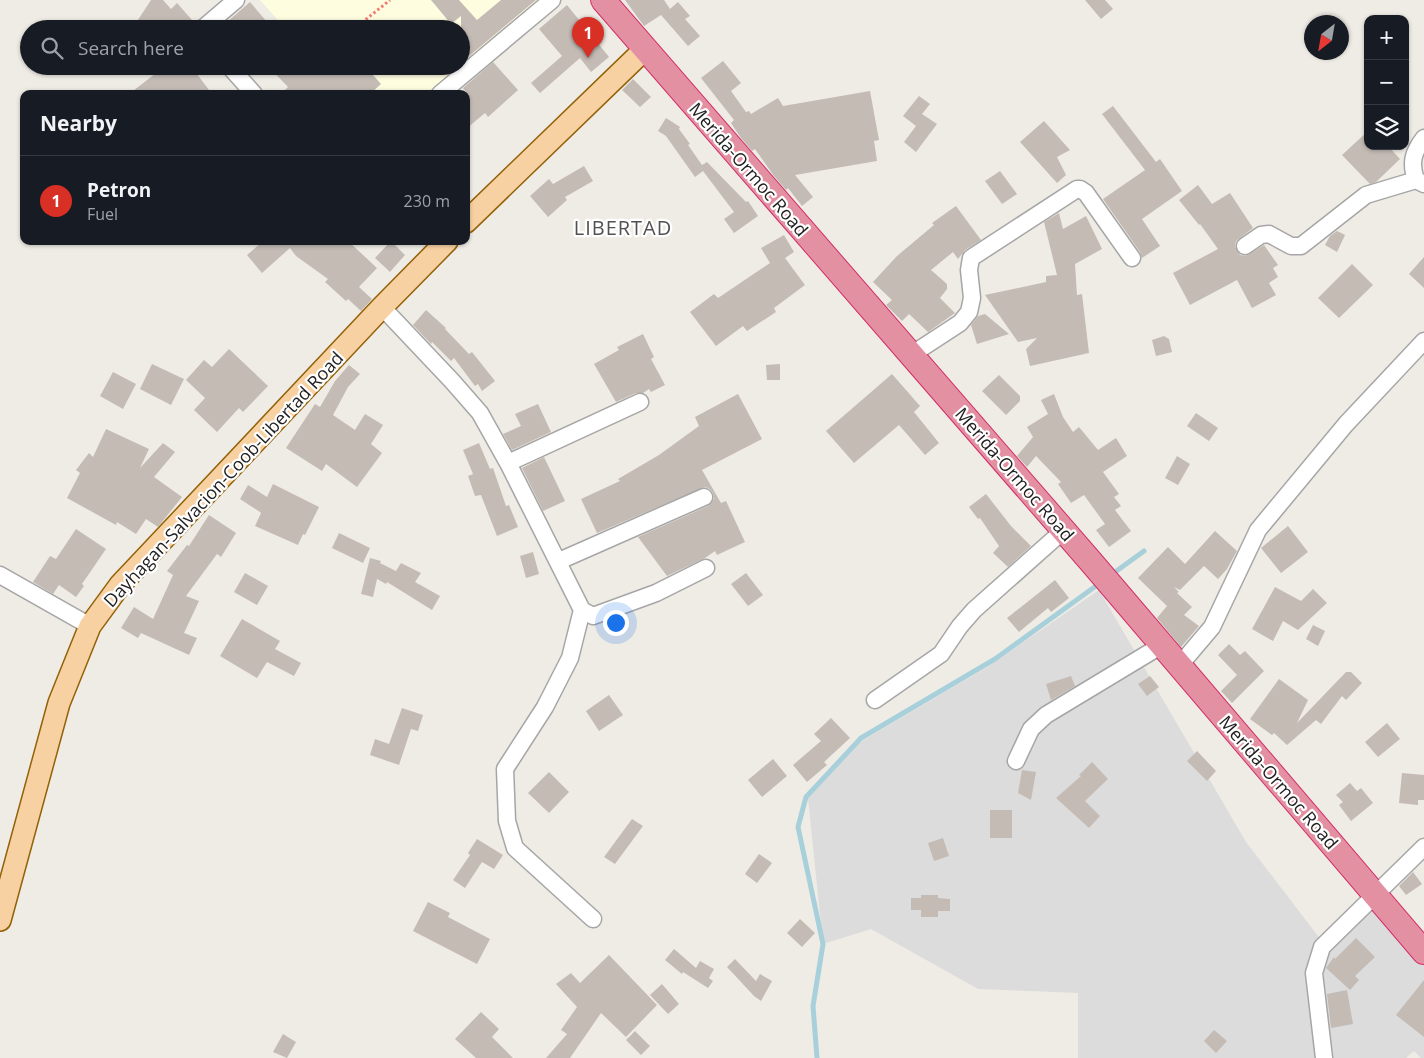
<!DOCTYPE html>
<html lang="en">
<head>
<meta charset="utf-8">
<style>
	:root { --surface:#171b24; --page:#20242c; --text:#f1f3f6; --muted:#9ea1a6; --line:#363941; --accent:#d93025 }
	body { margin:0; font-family:"Open Sans",sans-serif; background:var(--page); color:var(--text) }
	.controls { position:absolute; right:15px; top:15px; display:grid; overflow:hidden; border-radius:10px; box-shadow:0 1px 4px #0004 }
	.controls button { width:45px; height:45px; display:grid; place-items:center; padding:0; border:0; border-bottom:1px solid var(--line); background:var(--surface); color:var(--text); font:25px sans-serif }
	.compass { position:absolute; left:1304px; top:15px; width:45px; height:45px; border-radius:50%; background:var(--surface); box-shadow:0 1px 4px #0004; rotate:211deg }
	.you { position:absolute; left:615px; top:622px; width:18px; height:18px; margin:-12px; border:4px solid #fff; border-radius:50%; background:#1a73e8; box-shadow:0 0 0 8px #1a73e833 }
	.badge { display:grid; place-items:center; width:32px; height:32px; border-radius:50%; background:var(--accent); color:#fff; font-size:16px; font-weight:700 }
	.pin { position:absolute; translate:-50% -41px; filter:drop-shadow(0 1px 2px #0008) }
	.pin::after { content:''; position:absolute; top:26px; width:18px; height:15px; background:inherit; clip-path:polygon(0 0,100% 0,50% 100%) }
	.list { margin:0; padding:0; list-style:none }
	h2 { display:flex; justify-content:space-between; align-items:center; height:65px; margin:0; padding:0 20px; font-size:21px }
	h2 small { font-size:16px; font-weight:400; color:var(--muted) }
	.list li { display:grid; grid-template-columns:32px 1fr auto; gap:15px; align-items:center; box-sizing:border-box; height:90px; padding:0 20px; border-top:1px solid var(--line) }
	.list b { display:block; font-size:19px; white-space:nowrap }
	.list p { margin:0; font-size:16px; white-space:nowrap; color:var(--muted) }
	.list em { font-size:16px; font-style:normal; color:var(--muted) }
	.icon { flex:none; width:28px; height:28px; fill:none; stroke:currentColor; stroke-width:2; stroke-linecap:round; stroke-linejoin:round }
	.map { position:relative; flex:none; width:1424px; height:1058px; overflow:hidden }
	.search { position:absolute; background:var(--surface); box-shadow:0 1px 4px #0004; left:20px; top:20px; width:450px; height:55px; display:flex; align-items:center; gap:12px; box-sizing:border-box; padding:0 18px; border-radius:28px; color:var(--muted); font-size:19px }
	.panel { position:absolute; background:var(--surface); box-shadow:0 1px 4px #0004; left:20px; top:90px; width:450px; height:155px; border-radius:10px }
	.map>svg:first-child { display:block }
</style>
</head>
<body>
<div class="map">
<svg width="1424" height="1058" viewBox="0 0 1424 1058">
	<rect width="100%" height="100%" fill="#efece5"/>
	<path fill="#dddcdc" d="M 1099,590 L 1246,842 L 1321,940 L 1320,1058 L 1078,1058 L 1078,993 L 978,989 L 871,929 L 823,944 L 808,798 L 855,745 L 989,666 Z
		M 1373,905 L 1424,963 L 1424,1058 L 1421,1058 L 1414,1051 L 1406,1058 L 1328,1058 L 1316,974 L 1325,948 Z"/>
	<path fill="#fefde0" d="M 260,0 L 545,0 L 431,94 L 344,94 L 319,66 L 461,66 L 461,29 L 286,29 Z"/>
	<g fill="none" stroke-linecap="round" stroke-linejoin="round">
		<path stroke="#a8d0db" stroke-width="5" d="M 1111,575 L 1144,551
			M 817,1058 L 813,1006 L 823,944 L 798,827 L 806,797 L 861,738 L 995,659 L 1100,583"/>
	</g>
	<path fill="#c4bbb5" d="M 151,0 L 163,0 L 171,9 L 177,3 L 192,20 L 182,29 L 132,29 Z
		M 431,0 L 459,0 L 477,20 L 501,0 L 536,0 L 461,63 L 461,16 L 451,24 Z
		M 625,0 L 664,0 L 670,9 L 678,2 L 690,16 L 685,19 L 700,36 L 688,46 L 661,15 L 664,13 L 644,26 Z
		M 1085,0 L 1105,0 L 1113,9 L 1101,19 Z
		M 250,2 L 273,29 L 219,29 Z
		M 567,5 L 609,57 L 591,72 L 580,58 L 540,93 L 531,83 L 562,56 L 539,29 Z
		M 723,61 L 741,83 L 731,91 L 746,112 L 749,111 L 751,114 L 778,98 L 783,106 L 870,91 L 879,140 L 874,141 L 877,161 L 795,175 L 813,197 L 802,206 L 788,188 L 786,190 L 774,176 L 755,149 L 752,151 L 741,138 L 731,123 L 734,120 L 701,78 Z
		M 493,62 L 518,90 L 488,117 L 485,113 L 466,129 L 466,92 L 463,88 Z
		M 173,66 L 191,66 L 212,94 L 129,94 L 160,70 L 163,74 Z
		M 268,66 L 365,66 L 381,84 L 370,94 L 281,94 L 288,87 Z
		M 633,79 L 651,97 L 640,107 L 622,90 Z
		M 919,96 L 930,104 L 922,114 L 937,124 L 916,152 L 904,142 L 916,126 L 903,116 Z
		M 1113,106 L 1156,162 L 1160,159 L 1182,191 L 1142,219 L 1160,246 L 1142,258 L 1140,252 L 1103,199 L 1145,170 L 1102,114 Z
		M 666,118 L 680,127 L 679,129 L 690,144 L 688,145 L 702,165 L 707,162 L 746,202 L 748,201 L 758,216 L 734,233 L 724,219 L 734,212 L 703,171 L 695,177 L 666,136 L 658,131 Z
		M 1044,121 L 1070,150 L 1057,157 L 1066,175 L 1057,183 L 1020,142 Z
		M 1368,131 L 1368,146 L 1388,146 L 1400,159 L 1376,182 L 1370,184 L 1342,155 Z
		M 584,166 L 593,181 L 565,197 L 567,200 L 548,217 L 530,196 L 549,179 L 553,184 Z
		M 1000,171 L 1017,194 L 1002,204 L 985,181 Z
		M 1198,185 L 1212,204 L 1230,193 L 1253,228 L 1236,241 L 1235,246 L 1237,251 L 1240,255 L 1246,256 L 1264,245 L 1278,265 L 1273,268 L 1278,277 L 1269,283 L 1276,295 L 1252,308 L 1237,280 L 1190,305 L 1173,273 L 1218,249 L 1200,224 L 1199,225 L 1179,200 Z
		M 956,206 L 981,240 L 965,250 L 958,259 L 953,252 L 931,270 L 947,284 L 947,289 L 940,298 L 955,313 L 928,332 L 909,314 L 902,321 L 886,305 L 892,300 L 873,282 L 897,256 L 934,225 L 932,223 Z
		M 1059,213 L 1063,229 L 1086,216 L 1102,249 L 1075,264 L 1077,295 L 1082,294 L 1089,353 L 1030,366 L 1026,349 L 1037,338 L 1018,342 L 985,295 L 1046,282 L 1046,276 L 1057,275 L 1044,222 Z
		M 1337,231 L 1345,235 L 1337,252 L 1325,245 L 1330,236 Z
		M 784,235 L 794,252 L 785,258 L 805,285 L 774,308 L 776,312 L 747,331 L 743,326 L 716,346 L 690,312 L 714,294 L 718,298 L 770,263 L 761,248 Z
		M 263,241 L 348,241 L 377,268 L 359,287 L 372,299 L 361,311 L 348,299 L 346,301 L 325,282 L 328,279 L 296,256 L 290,248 L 262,273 L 247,255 Z
		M 391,241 L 405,255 L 390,272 L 375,258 Z
		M 1424,257 L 1424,288 L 1409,274 Z
		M 1352,264 L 1373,285 L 1339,318 L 1318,298 Z
		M 426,310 L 446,328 L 445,329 L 469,354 L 472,352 L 495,381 L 482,391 L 478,384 L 475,386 L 454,358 L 451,361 L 432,342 L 431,344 L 413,325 Z
		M 985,314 L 1009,334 L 977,344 L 971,325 L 978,316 Z
		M 643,334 L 654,357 L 651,359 L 665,385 L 651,392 L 649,389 L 643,393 L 636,393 L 616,402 L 594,364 L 619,350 L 617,347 Z
		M 1164,336 L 1169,339 L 1172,352 L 1156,356 L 1152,340 Z
		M 229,349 L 268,386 L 243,412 L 239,408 L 217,432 L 194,410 L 205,398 L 186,380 L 204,360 L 212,367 Z
		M 152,364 L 184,379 L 171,405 L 140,389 Z
		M 780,364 L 780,380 L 767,380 L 766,365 Z
		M 349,365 L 360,374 L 348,387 L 333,415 L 355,430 L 365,414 L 383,425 L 371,444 L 382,453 L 357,487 L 326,464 L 322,471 L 286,448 L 315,404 L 320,407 L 335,381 Z
		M 113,372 L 136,384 L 123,409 L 100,396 Z
		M 892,374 L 920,406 L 914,412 L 939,443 L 925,455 L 899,425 L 854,463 L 826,431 Z
		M 999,375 L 1020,396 L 1020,401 L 1006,415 L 982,391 Z
		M 738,394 L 762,439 L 702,470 L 721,503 L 726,501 L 745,542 L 717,555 L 715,551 L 705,558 L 667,576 L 638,537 L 708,506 L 714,499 L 713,493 L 710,489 L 705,487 L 597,533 L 581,499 L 620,481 L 618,479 L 659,455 L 699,426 L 695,417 Z
		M 1054,394 L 1063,417 L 1073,432 L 1079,427 L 1098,450 L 1116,438 L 1127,456 L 1103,472 L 1119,494 L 1114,497 L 1121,506 L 1115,510 L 1131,531 L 1109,547 L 1096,530 L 1105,524 L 1084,495 L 1071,503 L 1058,484 L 1061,482 L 1036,456 L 1027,467 L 1017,456 L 1033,437 L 1027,427 L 1048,414 L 1041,400 Z
		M 538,404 L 551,432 L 512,450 L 503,434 L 521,426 L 515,414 Z
		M 1196,413 L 1218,428 L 1209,441 L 1187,426 Z
		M 106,429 L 149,449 L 140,468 L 163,443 L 175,452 L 154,477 L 182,497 L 158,527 L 146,519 L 136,534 L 117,522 L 116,525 L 67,498 L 80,473 L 76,470 L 89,453 L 93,457 Z
		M 479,443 L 490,469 L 493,468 L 506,506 L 509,505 L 518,527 L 497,536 L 481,495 L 475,496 L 468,476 L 473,474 L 463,450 Z
		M 1177,456 L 1190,464 L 1178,485 L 1165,478 Z
		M 544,457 L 565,501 L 543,511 L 522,468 Z
		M 273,484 L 319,507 L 305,535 L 303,534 L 298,545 L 255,526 L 261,513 L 260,512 L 240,499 L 248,485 L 267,497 Z
		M 986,494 L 1011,526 L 1031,546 L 1008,567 L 993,553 L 999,546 L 980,518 L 978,519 L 969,507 Z
		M 209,515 L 236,533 L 221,557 L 217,554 L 186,596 L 199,601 L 184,633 L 197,638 L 189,655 L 141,633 L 138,638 L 121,628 L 134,607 L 153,619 L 173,575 L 167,571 L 187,545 L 189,546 Z
		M 1288,526 L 1308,552 L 1281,573 L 1261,548 Z
		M 76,529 L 106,549 L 82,584 L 84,586 L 76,597 L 59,585 L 53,594 L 33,582 L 50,556 L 56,559 Z
		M 1215,531 L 1237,551 L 1227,569 L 1218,579 L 1204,566 L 1180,590 L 1174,587 L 1179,592 L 1177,593 L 1192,607 L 1184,615 L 1199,626 L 1181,647 L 1157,618 L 1167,606 L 1138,578 L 1168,547 L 1185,564 Z
		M 339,533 L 370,548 L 363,563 L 332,548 Z
		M 533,552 L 539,574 L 526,578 L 520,556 Z
		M 370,558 L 381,561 L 380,563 L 396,571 L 401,563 L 421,573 L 415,582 L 440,596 L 432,610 L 387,582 L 386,584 L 377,579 L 373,597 L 361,594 Z
		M 245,573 L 268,586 L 257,605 L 234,592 Z
		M 746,573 L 763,595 L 748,606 L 731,584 Z
		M 1055,580 L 1069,598 L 1051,612 L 1048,608 L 1019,632 L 1007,618 Z
		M 1275,587 L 1301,601 L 1313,589 L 1327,603 L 1298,630 L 1283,621 L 1273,641 L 1252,629 Z
		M 242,619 L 280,641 L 275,649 L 301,663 L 294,676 L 267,662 L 257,678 L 220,656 Z
		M 1313,625 L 1325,631 L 1318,646 L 1306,639 Z
		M 1229,644 L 1240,655 L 1245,651 L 1264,671 L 1232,703 L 1221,691 L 1237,675 L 1218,655 Z
		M 1346,672 L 1351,672 L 1362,683 L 1346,700 L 1342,696 L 1321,724 L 1316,720 L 1287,745 L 1274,733 L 1272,735 L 1250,719 L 1279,679 L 1308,700 L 1297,723 Z
		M 1071,676 L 1075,686 L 1051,700 L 1046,684 Z
		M 1150,676 L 1159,687 L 1147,696 L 1138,684 Z
		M 609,695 L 623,715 L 599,731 L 586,711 Z
		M 402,708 L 423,715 L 418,731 L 411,729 L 399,765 L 370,755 L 375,739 L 389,744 Z
		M 831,718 L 850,738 L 824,762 L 827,765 L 807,782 L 793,765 L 821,741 L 814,734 Z
		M 1387,723 L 1400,739 L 1378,757 L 1365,742 Z
		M 1197,751 L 1216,771 L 1207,781 L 1187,761 Z
		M 773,759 L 787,776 L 762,797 L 748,780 Z
		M 1092,762 L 1108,779 L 1085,801 L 1100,816 L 1089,828 L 1056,798 L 1081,776 L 1079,775 Z
		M 1022,770 L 1036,772 L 1031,800 L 1018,793 Z
		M 549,772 L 569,792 L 549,813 L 528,793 Z
		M 1402,773 L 1424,775 L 1424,800 L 1418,800 L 1418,805 L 1399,803 Z
		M 1350,783 L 1357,791 L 1361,788 L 1373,803 L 1351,821 L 1339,805 L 1343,802 L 1336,795 Z
		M 990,810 L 1012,810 L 1012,838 L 990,838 Z
		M 632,819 L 643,826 L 615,864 L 604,857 Z
		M 943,838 L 949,856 L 934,861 L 928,843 Z
		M 477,839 L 503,855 L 494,869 L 482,862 L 465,888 L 453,880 L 470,855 L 468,853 Z
		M 759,854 L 772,863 L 757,883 L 745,874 Z
		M 1413,872 L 1422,884 L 1406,895 L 1399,886 Z
		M 921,895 L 938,895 L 938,898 L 950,899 L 950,911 L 938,911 L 938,917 L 921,917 L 921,910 L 911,910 L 911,898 L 921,898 Z
		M 428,902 L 450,913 L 448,917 L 490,939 L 477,964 L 413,931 Z
		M 800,919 L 815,933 L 802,947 L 787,933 Z
		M 1356,938 L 1375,957 L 1355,976 L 1359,980 L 1350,990 L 1326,968 L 1334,957 L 1335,959 Z
		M 674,949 L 696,968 L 700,961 L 714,969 L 709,978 L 713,981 L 708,988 L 683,972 L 682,974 L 665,960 Z
		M 609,955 L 657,1005 L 626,1037 L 601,1013 L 570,1058 L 546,1058 L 567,1034 L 561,1030 L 577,1007 L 556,984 L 571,973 L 580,983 Z
		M 735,959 L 756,981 L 760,974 L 772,981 L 761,1001 L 754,996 L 727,967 Z
		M 1424,980 L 1424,1037 L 1396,1015 Z
		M 662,984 L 679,1004 L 668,1014 L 650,995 Z
		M 1347,990 L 1353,1024 L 1331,1028 L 1327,994 Z
		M 481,1012 L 499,1029 L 492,1037 L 513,1058 L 476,1058 L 455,1039 Z
		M 1214,1030 L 1227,1041 L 1216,1053 L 1204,1041 Z
		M 635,1031 L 650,1046 L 641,1055 L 626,1040 Z
		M 283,1034 L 296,1042 L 287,1058 L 273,1052 Z"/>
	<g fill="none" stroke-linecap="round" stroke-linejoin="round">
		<defs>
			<path id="minor" d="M 202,29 L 236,0
				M 229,66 L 254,94
				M 440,94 L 552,0
				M 1424,138 C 1413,152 1410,163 1416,180 L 1424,184
				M 1245,246 L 1261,235 L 1269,234 L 1291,246 L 1301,246 L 1366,195 L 1416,180
				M 382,307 L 452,381 L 480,413 L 508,463 L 582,610 L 593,616 L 656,593 L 706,568
				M 911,355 L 960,323 L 969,312 L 972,298 L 969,270 L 971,258 L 1077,189 L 1080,189 L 1086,193 L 1132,258
				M 508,463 L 640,402
				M 559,561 L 704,497
				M 0,575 L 90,626
				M 582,610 L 570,658 L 545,707 L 505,769 L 507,821 L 515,848 L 593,919
				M 1179,666 L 1212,627 L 1258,530 L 1346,424 L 1424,341
				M 875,700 L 941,654 L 960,626 L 974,610 L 1064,530
				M 1016,761 L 1031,729 L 1046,715 L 1162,645
				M 1324,1058 L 1314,973 L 1322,947 L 1424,847"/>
			<path id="major" d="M 466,222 L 645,49
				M 0,920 L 59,703 L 90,626 L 120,585 L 382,307 L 447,241"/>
			<path id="highway" d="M 603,0 L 1092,563 L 1424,952"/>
		</defs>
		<use href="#minor" stroke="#a6a6a6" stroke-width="19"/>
		<use href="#major" stroke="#936107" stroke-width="24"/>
		<use href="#highway" stroke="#d32d6a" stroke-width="26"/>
		<path stroke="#f37c72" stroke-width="3" stroke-dasharray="2.5 2.5" stroke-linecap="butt" d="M 354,29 L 390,0"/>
		<use href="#minor" stroke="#fff" stroke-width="16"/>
		<use href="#major" stroke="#f8d1a2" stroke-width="21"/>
		<use href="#highway" stroke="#e391a2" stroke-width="24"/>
	</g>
	<g text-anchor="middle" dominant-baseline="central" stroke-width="4.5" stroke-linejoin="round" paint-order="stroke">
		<g font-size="18" fill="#1f1f1f" stroke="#fff">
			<text transform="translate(749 169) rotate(49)">Merida-Ormoc Road</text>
			<text transform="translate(1015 474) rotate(49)">Merida-Ormoc Road</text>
			<text transform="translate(223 479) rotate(-47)">Dayhagan-Salvacion-Coob-Libertad Road</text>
			<text transform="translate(1279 782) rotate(49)">Merida-Ormoc Road</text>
		</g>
		<g font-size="20" letter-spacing="1" fill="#525252" stroke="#fff">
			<text x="623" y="227">LIBERTAD</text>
		</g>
	</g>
</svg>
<div class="controls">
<button>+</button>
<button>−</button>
<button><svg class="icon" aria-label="layers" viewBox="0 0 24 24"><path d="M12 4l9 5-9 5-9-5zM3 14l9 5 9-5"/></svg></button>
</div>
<svg class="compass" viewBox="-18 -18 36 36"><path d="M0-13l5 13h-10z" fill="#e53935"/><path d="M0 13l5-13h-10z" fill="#9ea1a6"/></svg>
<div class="you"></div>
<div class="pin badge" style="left:588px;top:58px">1</div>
<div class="search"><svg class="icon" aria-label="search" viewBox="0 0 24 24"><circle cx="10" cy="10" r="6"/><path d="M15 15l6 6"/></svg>Search here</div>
<section class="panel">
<h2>Nearby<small></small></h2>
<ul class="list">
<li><span class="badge">1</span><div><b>Petron</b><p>Fuel</p></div><em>230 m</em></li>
</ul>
</section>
</div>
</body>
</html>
